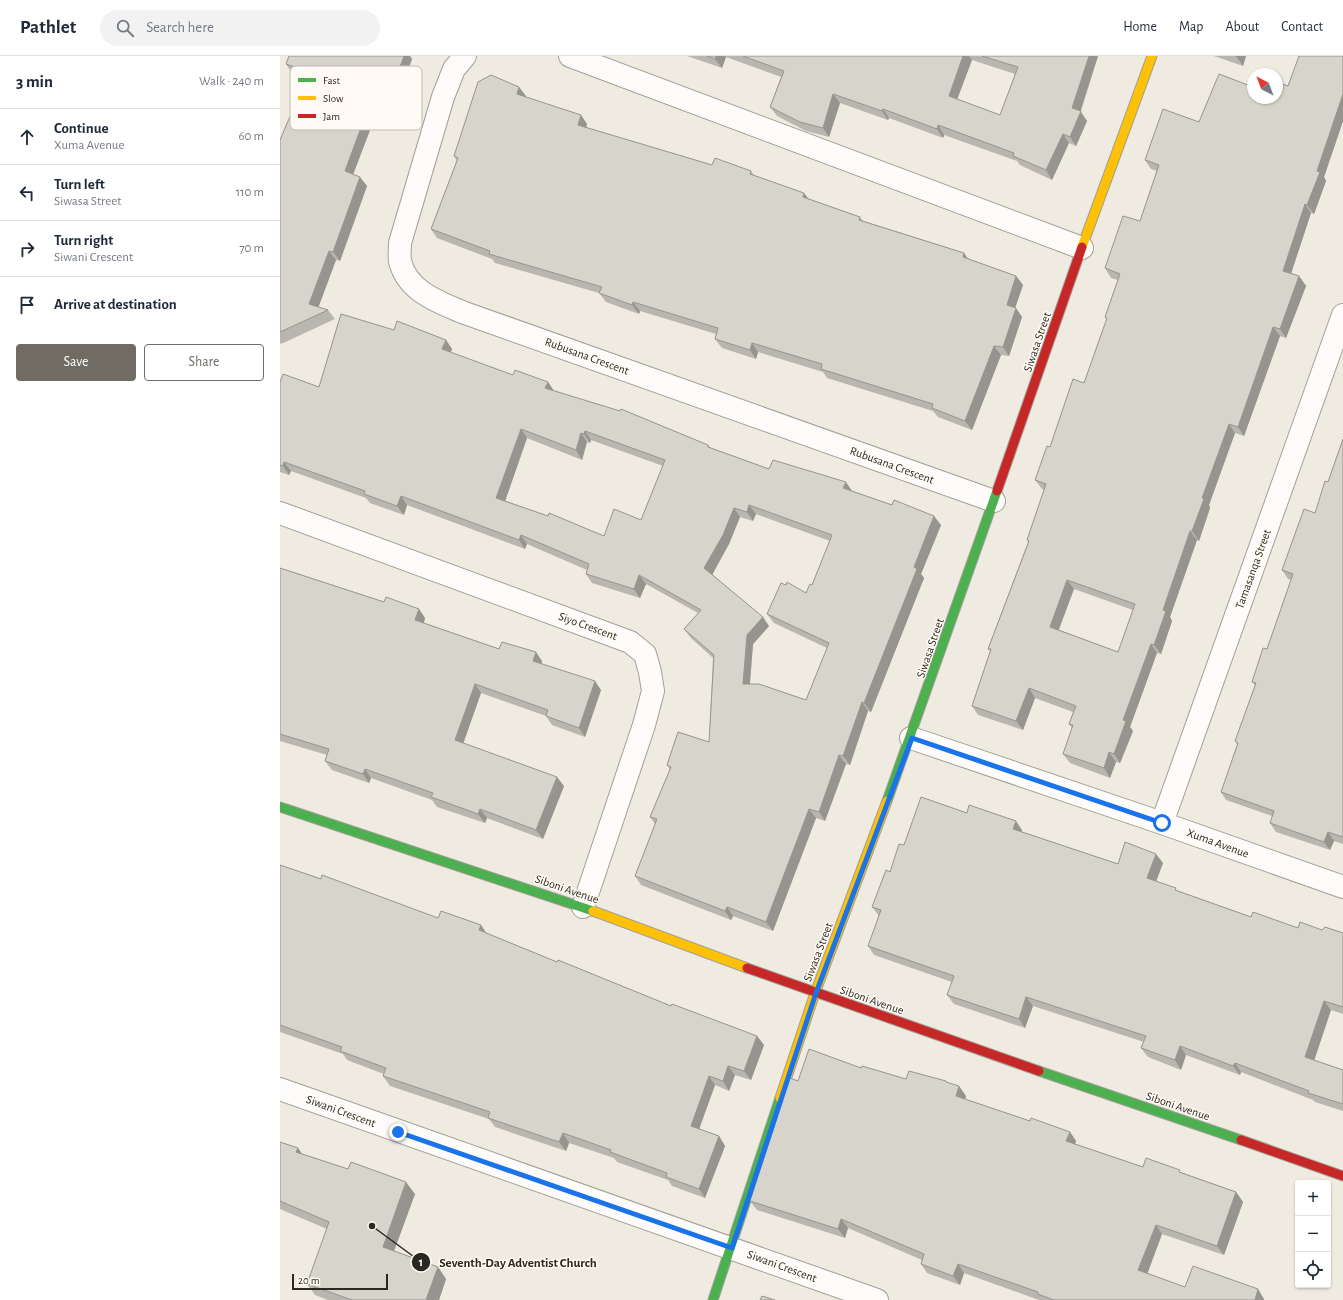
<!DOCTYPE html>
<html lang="en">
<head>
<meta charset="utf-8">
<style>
	:root { --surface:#fff; --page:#f2f2f3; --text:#1f2937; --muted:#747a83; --line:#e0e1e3; --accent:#706c64 }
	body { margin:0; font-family:"Alegreya Sans",sans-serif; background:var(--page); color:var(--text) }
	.controls { position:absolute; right:12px; bottom:12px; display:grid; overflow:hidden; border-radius:4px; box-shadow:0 1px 3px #0004 }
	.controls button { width:36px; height:36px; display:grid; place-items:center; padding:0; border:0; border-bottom:1px solid var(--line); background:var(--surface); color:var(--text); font:20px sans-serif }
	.compass { position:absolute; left:967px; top:12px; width:36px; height:36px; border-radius:50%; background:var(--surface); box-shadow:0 1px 3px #0004; rotate:318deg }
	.scale { position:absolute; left:12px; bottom:10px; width:96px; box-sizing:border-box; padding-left:4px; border:2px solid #2b2821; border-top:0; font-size:11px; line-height:14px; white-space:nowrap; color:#2b2821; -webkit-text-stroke:3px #fffbf4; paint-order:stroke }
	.stop { position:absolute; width:12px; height:12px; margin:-9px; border:3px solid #1a73e8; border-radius:50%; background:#fff }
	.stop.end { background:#1a73e8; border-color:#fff; box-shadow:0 1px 4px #0008 }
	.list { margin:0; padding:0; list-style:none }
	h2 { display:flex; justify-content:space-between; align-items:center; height:52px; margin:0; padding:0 16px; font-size:17px }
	h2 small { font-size:13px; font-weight:400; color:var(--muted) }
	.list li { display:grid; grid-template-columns:26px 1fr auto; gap:12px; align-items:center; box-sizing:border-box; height:56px; padding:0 16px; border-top:1px solid var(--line) }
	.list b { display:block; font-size:15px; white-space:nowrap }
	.list p { margin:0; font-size:13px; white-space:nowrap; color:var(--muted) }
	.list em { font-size:13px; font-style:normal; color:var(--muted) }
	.actions { display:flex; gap:8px; padding:12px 16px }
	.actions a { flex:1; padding:9px 0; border:1px solid var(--accent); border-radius:4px; text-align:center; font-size:14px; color:var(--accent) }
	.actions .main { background:var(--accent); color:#fff }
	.icon { flex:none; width:22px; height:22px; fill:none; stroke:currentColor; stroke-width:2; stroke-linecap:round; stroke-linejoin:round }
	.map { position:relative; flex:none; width:1063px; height:1244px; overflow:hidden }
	header { display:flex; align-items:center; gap:24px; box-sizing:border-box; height:56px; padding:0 20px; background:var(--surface); border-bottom:1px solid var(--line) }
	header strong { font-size:19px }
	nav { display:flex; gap:22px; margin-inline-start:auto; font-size:14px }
	.search { width:280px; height:36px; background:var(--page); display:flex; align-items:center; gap:10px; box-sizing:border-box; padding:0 14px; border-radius:22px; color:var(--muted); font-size:15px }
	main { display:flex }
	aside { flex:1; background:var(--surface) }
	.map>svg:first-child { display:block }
</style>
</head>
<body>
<header>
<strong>Pathlet</strong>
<div class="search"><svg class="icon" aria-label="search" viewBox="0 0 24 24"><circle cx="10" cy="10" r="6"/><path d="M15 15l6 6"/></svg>Search here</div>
<nav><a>Home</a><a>Map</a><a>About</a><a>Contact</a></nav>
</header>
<main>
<aside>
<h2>3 min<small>Walk · 240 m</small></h2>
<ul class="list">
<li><svg class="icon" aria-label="ahead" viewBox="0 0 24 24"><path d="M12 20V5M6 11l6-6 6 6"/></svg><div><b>Continue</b><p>Xuma Avenue</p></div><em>60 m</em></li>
<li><svg class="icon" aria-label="left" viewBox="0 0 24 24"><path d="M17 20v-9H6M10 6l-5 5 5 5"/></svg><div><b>Turn left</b><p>Siwasa Street</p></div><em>110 m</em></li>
<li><svg class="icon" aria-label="right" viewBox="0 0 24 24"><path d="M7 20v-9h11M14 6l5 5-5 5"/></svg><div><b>Turn right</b><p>Siwani Crescent</p></div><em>70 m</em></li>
<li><svg class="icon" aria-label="arrive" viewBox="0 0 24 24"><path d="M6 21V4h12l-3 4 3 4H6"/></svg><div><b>Arrive at destination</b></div></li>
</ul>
<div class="actions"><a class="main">Save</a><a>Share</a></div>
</aside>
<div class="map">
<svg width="1063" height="1244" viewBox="0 0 1063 1244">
	<rect width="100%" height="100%" fill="#f0ebe0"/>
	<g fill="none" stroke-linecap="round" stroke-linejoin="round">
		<defs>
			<path id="street" d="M 185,0 L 174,13 L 163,41 L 120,187 C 120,193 119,200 120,205 C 127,235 158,246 182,256 L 714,445
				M 290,0 L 802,192
				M 0,457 L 350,586 L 365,598 L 370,616 L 373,635 L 364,669 L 303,851
				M 631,682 L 882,767 L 1063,831
				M 882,767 L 1063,259
				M 0,1033 L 597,1244"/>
			<path id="fast" d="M 607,745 L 717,435
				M 0,751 L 313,855
				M 759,1015 L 961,1084
				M 433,1244 L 500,1042"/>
			<path id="slow" d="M 802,191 L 872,0
				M 313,855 L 467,912
				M 500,1042 L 535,937 L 607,745"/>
			<path id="jam" d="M 717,435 L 802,191
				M 467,912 L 759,1015
				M 961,1084 L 1063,1120"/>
		</defs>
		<use href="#street" stroke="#a29f97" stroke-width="24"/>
		<use href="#fast" stroke="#a29f97" stroke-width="11"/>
		<use href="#slow" stroke="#a29f97" stroke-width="11"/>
		<use href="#jam" stroke="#a29f97" stroke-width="11"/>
		<use href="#street" stroke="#fdfcfa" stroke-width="22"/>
		<use href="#fast" stroke="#4caf50" stroke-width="9"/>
		<use href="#slow" stroke="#ffc107" stroke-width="9"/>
		<use href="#jam" stroke="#c62828" stroke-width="9"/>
	</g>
	<path fill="#b9b6af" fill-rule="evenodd" d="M 9,0 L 130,0 L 132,3 L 123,28 L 112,24 L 102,48 L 100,48 L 73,118 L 87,130 L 60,205 L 56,204 L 38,251 L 48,254 L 55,263 L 1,288 L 0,287 L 0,84 L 26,22 L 12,17 L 6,8 Z
		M 407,0 L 818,0 L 801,55 L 807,65 L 796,90 L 789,87 L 772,124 L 740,109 L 737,105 L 664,79 L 663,82 L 609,62 L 608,64 L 560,47 L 549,81 L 526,75 L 497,60 L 490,51 L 501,21 L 446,1 L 442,12 ZM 692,4 L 735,18 L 720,59 L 677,43 Z
		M 934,0 L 966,0 L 963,10 Z
		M 1063,0 L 1063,65 L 1044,121 L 1046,125 L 1034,158 L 1031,157 L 1011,217 L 1019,220 L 1026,230 L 1006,282 L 1000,280 L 964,380 L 955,377 L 929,449 L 930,452 L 919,485 L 917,484 L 890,561 L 892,565 L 881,598 L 877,597 L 850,671 L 853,675 L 840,707 L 836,706 L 830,722 L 790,707 L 783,698 L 792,672 L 789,668 L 793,656 L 755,642 L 743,674 L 698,659 L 692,650 L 711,596 L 708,593 L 748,486 L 747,484 L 764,434 L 762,433 L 755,424 L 770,391 L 804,327 L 827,264 L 825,261 L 838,224 L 831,222 L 825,212 L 860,165 L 877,115 L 871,113 L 865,104 L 919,66 L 973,42 L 1008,30 ZM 794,533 L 853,554 L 838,596 L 779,574 Z
		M 246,40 L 245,41 L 307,68 L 306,72 L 432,109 L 471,115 L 474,119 L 529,143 L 580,161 L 583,165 L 684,197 L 688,203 L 736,220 L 743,229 L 735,252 L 742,261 L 729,300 L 721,299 L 692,374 L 658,361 L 653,355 L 547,322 L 543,316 L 478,296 L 476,303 L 442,292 L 435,283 L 436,278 L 360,255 L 359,258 L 326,246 L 319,237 L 215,207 L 212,203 L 157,182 L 151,173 L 177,105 L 174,100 Z
		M 114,274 L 166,284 L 172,293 L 171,297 L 233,319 L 268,326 L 274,335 L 428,389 L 431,392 L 489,413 L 572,435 L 661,469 L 641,518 L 644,522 L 591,656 L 588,655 L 570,709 L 566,708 L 545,765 L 536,762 L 493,875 L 453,860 L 451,864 L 361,829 L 355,820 L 375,768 L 370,761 L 390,714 L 387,709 L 429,686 L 433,602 L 411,582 L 404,573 L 418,557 L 366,528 L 360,542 L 312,527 L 306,518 L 307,514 L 247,488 L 245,493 L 127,449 L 124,459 L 90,447 L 86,442 L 11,415 L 9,419 L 0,416 L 0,326 L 39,331 ZM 247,382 L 302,404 L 307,386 L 310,387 L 311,384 L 383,410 L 361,464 L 324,480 L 225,445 ZM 476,458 L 550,485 L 532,529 L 526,537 L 487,558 L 494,567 L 547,592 L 526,644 L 470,628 L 473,588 L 489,570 L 432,518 L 449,488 L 460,461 L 473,465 Z
		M 1063,383 L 1063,788 L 1054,785 L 1050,794 L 996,776 L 990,767 L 992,760 L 946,744 L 941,736 L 957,689 L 955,685 L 975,629 L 972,626 L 987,593 L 1011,524 L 1008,523 L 1002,514 L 1035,457 L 1048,426 Z
		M 0,512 L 104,546 L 139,553 L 145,562 L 144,567 L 219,593 L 262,605 L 262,608 L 321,634 L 305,681 L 272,669 L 266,660 L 201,637 L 183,687 L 284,730 L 263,783 L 207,762 L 205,767 L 157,751 L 152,744 L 91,722 L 89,727 L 52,714 L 45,705 L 47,699 L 0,685 Z
		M 687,757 L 742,774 L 742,776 L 838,808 L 883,807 L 876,825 L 898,835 L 971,861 L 1018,872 L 1042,874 L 1063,877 L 1063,958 L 1051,954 L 1034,1004 L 1063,1014 L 1063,1055 L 1035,1046 L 1033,1044 L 961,1016 L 960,1019 L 906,999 L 901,1014 L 868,1001 L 861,992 L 864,986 L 753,950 L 745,972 L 674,948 L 667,939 L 672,926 L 594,899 L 588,890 L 599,860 L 592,851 L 624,789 Z
		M 0,809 L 158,862 L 206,877 L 277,906 L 391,950 L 477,980 L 484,989 L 471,1024 L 455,1019 L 449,1035 L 435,1029 L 419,1073 L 439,1080 L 445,1090 L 425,1142 L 392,1130 L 388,1124 L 337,1106 L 334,1102 L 289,1087 L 286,1095 L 215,1071 L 209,1063 L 110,1030 L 103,1020 L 104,1018 L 67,1004 L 63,998 L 0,976 Z
		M 581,1012 L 626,1023 L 668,1027 L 686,1040 L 685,1043 L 750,1065 L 790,1076 L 796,1085 L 795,1088 L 863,1111 L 903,1117 L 956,1136 L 963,1146 L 944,1199 L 882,1178 L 867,1218 L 905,1231 L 984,1243 L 984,1244 L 759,1244 L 684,1217 L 680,1229 L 647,1217 L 641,1208 L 642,1204 L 568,1172 L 565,1182 L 477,1154 L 470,1145 L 518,1025 Z
		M 0,1086 L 18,1092 L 22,1098 L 135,1138 L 114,1195 L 158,1211 L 166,1223 L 159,1244 L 48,1244 L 35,1239 L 27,1228 L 47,1173 L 0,1153 Z"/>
	<path fill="#96948e" d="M 124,0 L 130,0 L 132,3 L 123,28 L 117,19 Z
		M 436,0 L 445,0 L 446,1 L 442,12 L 435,3 Z
		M 683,0 L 689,0 L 692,4 L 675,49 L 669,40 Z
		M 809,0 L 818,0 L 800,56 L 807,65 L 796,90 L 790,81 L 792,52 Z
		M 956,0 L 966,0 L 963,10 Z
		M 106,15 L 112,24 L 102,48 L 96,39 Z
		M 239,31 L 246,40 L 243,47 L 237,38 Z
		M 553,38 L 560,47 L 549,81 L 543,72 Z
		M 1063,38 L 1063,65 L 1044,121 L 1046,125 L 1034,158 L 1027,149 L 1037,115 Z
		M 93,39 L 100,48 L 71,124 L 65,115 Z
		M 603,53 L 609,62 L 608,64 L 602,55 Z
		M 301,59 L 307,68 L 304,78 L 298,69 Z
		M 658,69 L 664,79 L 663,82 L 657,73 Z
		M 783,78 L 789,87 L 772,124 L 766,114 Z
		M 80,121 L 87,130 L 60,205 L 53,196 Z
		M 524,137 L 531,146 L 523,141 Z
		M 1025,148 L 1031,157 L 1009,224 L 1003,215 Z
		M 49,195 L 56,204 L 36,258 L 29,248 Z
		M 684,197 L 690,206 L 683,201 Z
		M 736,220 L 743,229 L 733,258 L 727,249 Z
		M 1019,220 L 1026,230 L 1006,282 L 1000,273 Z
		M 353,246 L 360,255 L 359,258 L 352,249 Z
		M 736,252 L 742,261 L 729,300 L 723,291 Z
		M 993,271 L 1000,280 L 964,380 L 958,371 Z
		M 166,284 L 172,293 L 168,302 L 162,293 Z
		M 472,287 L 478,296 L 476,303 L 470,294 Z
		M 714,290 L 721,299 L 692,374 L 685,365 Z
		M 268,326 L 274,335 L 271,341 L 265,332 Z
		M 949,368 L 955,377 L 929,449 L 930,452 L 919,485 L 912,475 L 922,442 Z
		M 241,373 L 247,382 L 223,451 L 216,442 Z
		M 305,375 L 311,384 L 310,387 L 304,378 Z
		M 301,377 L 307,386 L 302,404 L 296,394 Z
		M 4,406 L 11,415 L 9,419 L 3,410 Z
		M 566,426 L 572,435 L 563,432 Z
		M 121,440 L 127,449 L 124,459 L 117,450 Z
		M 469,449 L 476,458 L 473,465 L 467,456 Z
		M 454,452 L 460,461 L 449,488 L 431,521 L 424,512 Z
		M 654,460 L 661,469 L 641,518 L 644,522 L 591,656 L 584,647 L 634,511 Z
		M 910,475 L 917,484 L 890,561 L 892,565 L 881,598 L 874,589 L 883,554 Z
		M 241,479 L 247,488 L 245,493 L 239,484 Z
		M 359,519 L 366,528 L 360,542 L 354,533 Z
		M 787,524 L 794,533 L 776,580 L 770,571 Z
		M 139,553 L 145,562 L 142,573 L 135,564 Z
		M 483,561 L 489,570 L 473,588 L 469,637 L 463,628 L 467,579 Z
		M 871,588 L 877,597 L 850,671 L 853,675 L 840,707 L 834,698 L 843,664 Z
		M 256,596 L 262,605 L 259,614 L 253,605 Z
		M 315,625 L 321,634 L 305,681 L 299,672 Z
		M 195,628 L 201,637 L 181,694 L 175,684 Z
		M 749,632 L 755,642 L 743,674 L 736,665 Z
		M 582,646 L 588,655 L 570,709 L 563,700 Z
		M 829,696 L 836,706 L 830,722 L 824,712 Z
		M 559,699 L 566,708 L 545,765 L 539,756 Z
		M 85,713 L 91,722 L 89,727 L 83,718 Z
		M 277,721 L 284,730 L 263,783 L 256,774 Z
		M 200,753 L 207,762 L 205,767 L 198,758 Z
		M 529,753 L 536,762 L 493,875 L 486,866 Z
		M 736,765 L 742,774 L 739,782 L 733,773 Z
		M 1048,776 L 1054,785 L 1050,794 L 1044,786 Z
		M 876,798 L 883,807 L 874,831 L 867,822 Z
		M 447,851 L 453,860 L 451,864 L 445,855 Z
		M 201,869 L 207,878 L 199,874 Z
		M 746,941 L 753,950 L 745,972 L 739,963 Z
		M 1044,945 L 1051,954 L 1032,1011 L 1025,1001 Z
		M 477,980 L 484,989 L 471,1024 L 464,1015 Z
		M 900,990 L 906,999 L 901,1014 L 895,1004 Z
		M 955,1007 L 961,1016 L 960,1019 L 953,1010 Z
		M 448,1010 L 455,1019 L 449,1035 L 443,1025 Z
		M 429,1020 L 435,1029 L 417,1079 L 411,1070 Z
		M 679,1030 L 686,1040 L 683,1050 L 676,1040 Z
		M 790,1076 L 796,1085 L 793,1095 L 786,1085 Z
		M 283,1077 L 289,1087 L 286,1095 L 279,1086 Z
		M 439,1080 L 445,1090 L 425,1142 L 419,1133 Z
		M 18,1092 L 26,1104 L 16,1096 Z
		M 126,1126 L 135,1138 L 111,1203 L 103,1191 Z
		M 956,1136 L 963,1146 L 944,1199 L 937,1190 Z
		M 561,1163 L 568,1172 L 565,1182 L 558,1173 Z
		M 876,1169 L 882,1178 L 865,1224 L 858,1214 Z
		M 678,1208 L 684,1217 L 680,1229 L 673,1220 Z
		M 158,1211 L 166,1223 L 159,1244 L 146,1244 Z
		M 978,1233 L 984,1243 L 984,1244 L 975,1244 Z"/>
	<path fill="#d7d4cb" stroke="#96948e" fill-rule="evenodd" d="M 9,0 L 124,0 L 117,19 L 106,15 L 96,39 L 93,39 L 65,115 L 80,121 L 53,196 L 49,195 L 29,248 L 48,254 L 0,276 L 0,84 L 29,16 L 6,8 Z
		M 427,0 L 436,0 L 435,3 Z
		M 463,0 L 683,0 L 669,40 L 720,59 L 738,11 L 702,0 L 809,0 L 792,52 L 801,55 L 790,81 L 783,78 L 766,114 L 733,100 L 734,97 L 658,69 L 657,73 L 603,53 L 602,55 L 553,38 L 543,72 L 520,66 L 490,51 L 504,15 Z
		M 1019,0 L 1063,0 L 1063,38 L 1037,115 L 1040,116 L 1027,149 L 1025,148 L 1003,215 L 1019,220 L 1000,273 L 993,271 L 958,371 L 949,368 L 922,442 L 924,443 L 912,475 L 910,475 L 883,554 L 886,555 L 874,589 L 871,588 L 843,664 L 846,665 L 834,698 L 829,696 L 824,712 L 783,698 L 793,669 L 789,668 L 796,650 L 749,632 L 736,665 L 692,650 L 711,593 L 708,593 L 749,485 L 747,484 L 766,428 L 755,424 L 767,390 L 770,391 L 793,323 L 804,327 L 827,262 L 825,261 L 840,218 L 825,212 L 843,160 L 860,165 L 879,109 L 865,104 L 883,53 L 919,66 L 939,18 L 973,31 L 973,42 L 997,42 L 997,26 L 1008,30 ZM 787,524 L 855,548 L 838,596 L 770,571 Z
		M 211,19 L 239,31 L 237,38 L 301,59 L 298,69 L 432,109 L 435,102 L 471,115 L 470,118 L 524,137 L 523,141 L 580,161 L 579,164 L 684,197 L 683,201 L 736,220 L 727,249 L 736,252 L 723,291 L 714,290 L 685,365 L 652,352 L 653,348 L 541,313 L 542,308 L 472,287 L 470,294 L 435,283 L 438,272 L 353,246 L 352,249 L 319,237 L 322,231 L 209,198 L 210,195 L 151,173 L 178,102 L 174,100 L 198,26 Z
		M 61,258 L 114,274 L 117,265 L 166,284 L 162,293 L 233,319 L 235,314 L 268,326 L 265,332 L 340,355 L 341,353 L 428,389 L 428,391 L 489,413 L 493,404 L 566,426 L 563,432 L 612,449 L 614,444 L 654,460 L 634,511 L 637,513 L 584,647 L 582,646 L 563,700 L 559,699 L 539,756 L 529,753 L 486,866 L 447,851 L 445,855 L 355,820 L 377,763 L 370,761 L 391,711 L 387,709 L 398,676 L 429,686 L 434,599 L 404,573 L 421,554 L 359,519 L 354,533 L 306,518 L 309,508 L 241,479 L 239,484 L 121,440 L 117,450 L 84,438 L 85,435 L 4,406 L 3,410 L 0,409 L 0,326 L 3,318 L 39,331 ZM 241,373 L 296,394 L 301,377 L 304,378 L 305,375 L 385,404 L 361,464 L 334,453 L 324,480 L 269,457 L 268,460 L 216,442 ZM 469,449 L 552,479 L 532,529 L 530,528 L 526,537 L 507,526 L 506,529 L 501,527 L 487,558 L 549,587 L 526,644 L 479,628 L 463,628 L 467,579 L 483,561 L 424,512 L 443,479 L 454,452 L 467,456 Z
		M 1063,383 L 1063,781 L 1048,776 L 1044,786 L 990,767 L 994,755 L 941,736 L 958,687 L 955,685 L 976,627 L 972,626 L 983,592 L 987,593 L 1013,518 L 1002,514 L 1024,453 L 1035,457 L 1045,425 L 1048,426 Z
		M 0,512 L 104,546 L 106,541 L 139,553 L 135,564 L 219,593 L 222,586 L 256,596 L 253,605 L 315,625 L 299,672 L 266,660 L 268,654 L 195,628 L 175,684 L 277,721 L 256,774 L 200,753 L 198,758 L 151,741 L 153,737 L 85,713 L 83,718 L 45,705 L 49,693 L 0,678 Z
		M 641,741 L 687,757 L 689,749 L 736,765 L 733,773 L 838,808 L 845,786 L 876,798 L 867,822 L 896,832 L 895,834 L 971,861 L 973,856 L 1018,872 L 1020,866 L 1042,874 L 1045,871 L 1063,877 L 1063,951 L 1044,945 L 1025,1001 L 1063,1014 L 1063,1048 L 1028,1037 L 1029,1035 L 955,1007 L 953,1010 L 900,990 L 895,1004 L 861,992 L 866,980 L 746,941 L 739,963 L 667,939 L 674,920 L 588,890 L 601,854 L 592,851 L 606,814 L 610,816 L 619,788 L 624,789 Z
		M 0,809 L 41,823 L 42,819 L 158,862 L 161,855 L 201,869 L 199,874 L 277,906 L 278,904 L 391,950 L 392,948 L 477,980 L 464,1015 L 448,1010 L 443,1025 L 429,1020 L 411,1070 L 439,1080 L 419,1133 L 386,1121 L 387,1117 L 330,1096 L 331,1094 L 283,1077 L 279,1086 L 208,1062 L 210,1056 L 103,1020 L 106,1012 L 60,995 L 62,991 L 0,969 Z
		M 529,993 L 581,1012 L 582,1010 L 626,1023 L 629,1015 L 666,1025 L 666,1026 L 679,1030 L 676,1040 L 750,1065 L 751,1062 L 790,1076 L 786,1085 L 863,1111 L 866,1102 L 900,1114 L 899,1116 L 956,1136 L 937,1190 L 876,1169 L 858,1214 L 905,1231 L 913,1210 L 978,1233 L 975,1244 L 774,1244 L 758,1238 L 758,1236 L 678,1208 L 673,1220 L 641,1208 L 644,1198 L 561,1163 L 558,1173 L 470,1145 L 510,1022 L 518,1025 Z
		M 0,1086 L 18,1092 L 16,1096 L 68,1113 L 71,1106 L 126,1126 L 103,1191 L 158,1211 L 146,1244 L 72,1244 L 27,1228 L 49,1166 L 0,1145 Z
		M 482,1240 L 495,1244 L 480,1244 Z"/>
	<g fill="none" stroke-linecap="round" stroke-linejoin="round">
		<path stroke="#1a73e8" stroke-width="5" d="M 118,1076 L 452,1192 L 536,937 L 632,682 L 882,767"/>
	</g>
	<g text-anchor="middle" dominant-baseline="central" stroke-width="3" stroke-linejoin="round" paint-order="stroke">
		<g font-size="12" fill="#2b2821" stroke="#fffbf4">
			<text transform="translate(757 286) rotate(-71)">Siwasa Street</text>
			<text transform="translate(307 300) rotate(20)">Rubusana Crescent</text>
			<text transform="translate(612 409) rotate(20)">Rubusana Crescent</text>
			<text transform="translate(973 513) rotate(-70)">Tamasanqa Street</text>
			<text transform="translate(308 570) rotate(20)">Siyo Crescent</text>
			<text transform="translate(650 592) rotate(-71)">Siwasa Street</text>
			<text transform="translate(938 787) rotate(20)">Xuma Avenue</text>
			<text transform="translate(287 833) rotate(19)">Siboni Avenue</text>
			<text transform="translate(538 896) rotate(-69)">Siwasa Street</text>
			<text transform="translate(592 944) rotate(19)">Siboni Avenue</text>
			<text transform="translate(898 1050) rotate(19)">Siboni Avenue</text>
			<text transform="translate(61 1055) rotate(20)">Siwani Crescent</text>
			<text transform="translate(502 1210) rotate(20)">Siwani Crescent</text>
		</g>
	</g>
	<rect x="10" y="10" width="132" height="64" rx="6" fill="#fffbf4" stroke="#bfbcb5" stroke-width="1"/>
	<rect x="18" y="22" width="18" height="4" fill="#4caf50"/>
	<rect x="18" y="40" width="18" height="4" fill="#ffc107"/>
	<rect x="18" y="58" width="18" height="4" fill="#c62828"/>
	<g font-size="11" fill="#2b2821">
		<text x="43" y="28">Fast</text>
		<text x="43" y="46">Slow</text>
		<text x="43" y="64">Jam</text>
	</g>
	<path fill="none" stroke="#2b2821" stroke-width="1.5" d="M92 1170L141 1206"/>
	<g fill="#2b2821" stroke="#fffbf4" stroke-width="1.5">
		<circle cx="92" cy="1170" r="4"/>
		<circle cx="141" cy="1206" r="10"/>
	</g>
	<g font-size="12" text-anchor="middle" font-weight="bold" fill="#fff">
		<text x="141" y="1210">1</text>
	</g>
	<g font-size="13" text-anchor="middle" font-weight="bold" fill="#2b2821" stroke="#fffbf4" stroke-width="3" stroke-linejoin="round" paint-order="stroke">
		<text x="238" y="1211">Seventh-Day Adventist Church</text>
	</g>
</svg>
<div class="controls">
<button>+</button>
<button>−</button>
<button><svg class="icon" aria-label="locate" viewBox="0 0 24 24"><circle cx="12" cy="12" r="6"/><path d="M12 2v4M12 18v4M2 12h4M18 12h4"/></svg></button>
</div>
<svg class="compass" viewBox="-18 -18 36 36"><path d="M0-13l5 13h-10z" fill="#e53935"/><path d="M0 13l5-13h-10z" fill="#747a83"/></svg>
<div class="scale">20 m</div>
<div class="stop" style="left:882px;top:767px"></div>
<div class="stop end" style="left:118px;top:1076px"></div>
</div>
</main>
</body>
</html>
